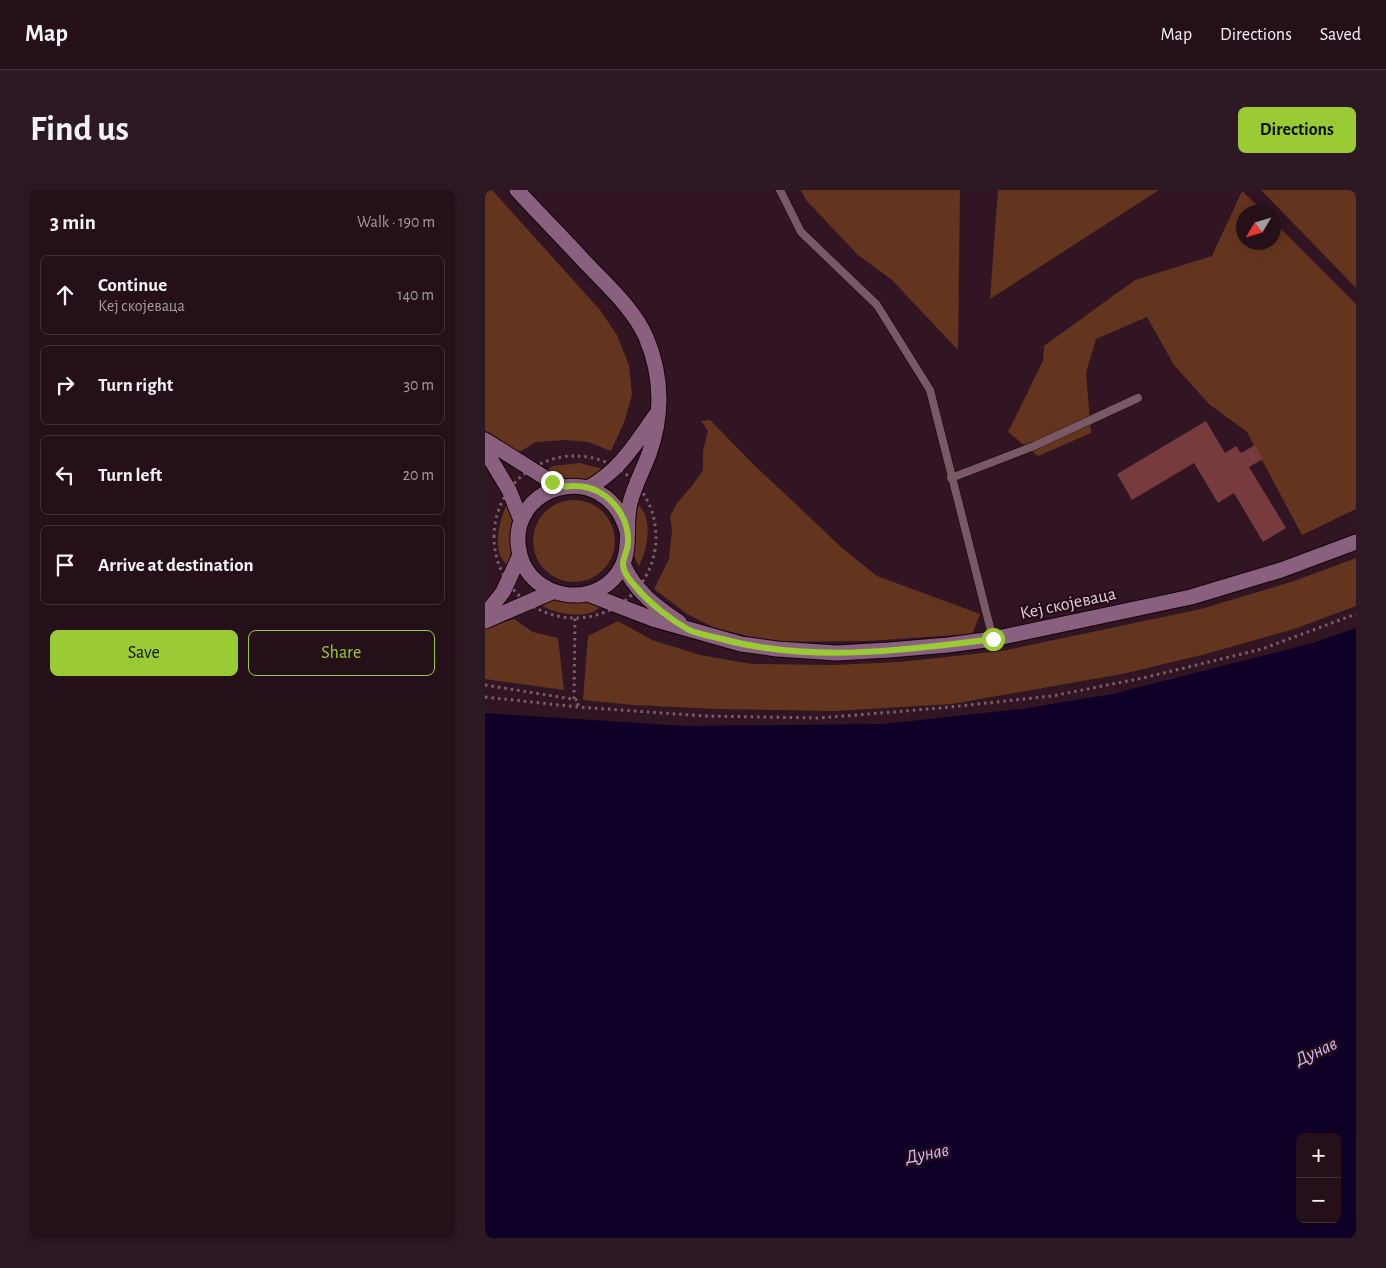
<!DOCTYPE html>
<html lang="en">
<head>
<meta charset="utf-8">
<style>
	:root { --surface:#25101a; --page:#2d1923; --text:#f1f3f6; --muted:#a39da2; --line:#423039; --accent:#9acb35 }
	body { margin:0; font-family:"Alegreya Sans",sans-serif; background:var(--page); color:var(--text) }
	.controls { position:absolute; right:15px; bottom:15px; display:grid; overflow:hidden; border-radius:8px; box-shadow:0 2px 12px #0003 }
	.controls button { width:45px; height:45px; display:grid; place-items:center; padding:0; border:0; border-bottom:1px solid var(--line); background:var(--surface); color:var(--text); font:25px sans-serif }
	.compass { position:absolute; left:751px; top:15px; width:45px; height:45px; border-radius:50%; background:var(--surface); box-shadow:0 2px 12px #0003; rotate:232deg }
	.stop { position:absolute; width:15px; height:15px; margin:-11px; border:4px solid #9acb35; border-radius:50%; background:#fff }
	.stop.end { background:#9acb35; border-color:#fff; box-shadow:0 1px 5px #0008 }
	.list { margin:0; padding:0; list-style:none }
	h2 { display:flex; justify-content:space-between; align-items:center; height:65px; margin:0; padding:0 20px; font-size:21px }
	h2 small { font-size:16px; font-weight:400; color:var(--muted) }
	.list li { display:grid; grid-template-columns:32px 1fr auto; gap:15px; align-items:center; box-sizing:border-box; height:80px; margin:0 10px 10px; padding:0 10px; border:1px solid var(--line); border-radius:8px }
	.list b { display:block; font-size:19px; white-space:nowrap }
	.list p { margin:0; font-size:16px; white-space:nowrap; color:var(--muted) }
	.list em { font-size:16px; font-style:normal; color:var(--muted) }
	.actions { display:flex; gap:10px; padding:15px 20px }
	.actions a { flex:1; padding:11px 0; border:1px solid var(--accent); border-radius:8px; text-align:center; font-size:18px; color:var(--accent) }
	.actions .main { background:var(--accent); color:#111 }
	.icon { flex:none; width:28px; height:28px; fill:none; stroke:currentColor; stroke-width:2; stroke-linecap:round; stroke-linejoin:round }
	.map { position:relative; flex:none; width:871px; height:1048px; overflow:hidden; border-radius:8px }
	header { display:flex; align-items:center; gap:30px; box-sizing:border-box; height:70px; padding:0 25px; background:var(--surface); border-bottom:1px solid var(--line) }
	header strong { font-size:24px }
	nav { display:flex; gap:28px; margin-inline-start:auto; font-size:18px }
	.intro { display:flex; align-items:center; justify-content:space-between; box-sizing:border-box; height:120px; padding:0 30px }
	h1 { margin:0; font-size:35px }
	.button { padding:12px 22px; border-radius:8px; background:var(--accent); color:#111; font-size:18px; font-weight:700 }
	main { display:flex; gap:30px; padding:0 30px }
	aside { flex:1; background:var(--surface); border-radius:8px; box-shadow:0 2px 12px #0003 }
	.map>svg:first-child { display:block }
</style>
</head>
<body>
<header>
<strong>Map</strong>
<nav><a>Map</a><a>Directions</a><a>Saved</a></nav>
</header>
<div class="intro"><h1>Find us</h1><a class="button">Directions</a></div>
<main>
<aside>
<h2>3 min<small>Walk · 190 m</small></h2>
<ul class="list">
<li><svg class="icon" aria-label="ahead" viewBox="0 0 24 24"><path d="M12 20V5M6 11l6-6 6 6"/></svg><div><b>Continue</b><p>Кеј скојеваца</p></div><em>140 m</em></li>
<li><svg class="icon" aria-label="right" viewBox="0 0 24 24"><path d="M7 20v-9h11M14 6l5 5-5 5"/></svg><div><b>Turn right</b></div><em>30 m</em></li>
<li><svg class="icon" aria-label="left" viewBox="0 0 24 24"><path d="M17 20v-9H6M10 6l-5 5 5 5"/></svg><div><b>Turn left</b></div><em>20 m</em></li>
<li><svg class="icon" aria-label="arrive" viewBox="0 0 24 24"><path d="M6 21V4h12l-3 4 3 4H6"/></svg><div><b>Arrive at destination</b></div></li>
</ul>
<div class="actions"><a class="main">Save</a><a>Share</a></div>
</aside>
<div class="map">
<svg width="871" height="1048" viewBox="0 0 871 1048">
	<rect width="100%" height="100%" fill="#311522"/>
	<path fill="#63351f" d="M 0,0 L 7,0 L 115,120 L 132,145 L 144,175 L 147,204 L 140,230 L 126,261 L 103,252 L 81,250 L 51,252 L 31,264 L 0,240 Z
		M 316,0 L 475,0 L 473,160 L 407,90 L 373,65 L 321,10 Z
		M 513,0 L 674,0 L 505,109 Z
		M 776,0 L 871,0 L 871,98 Z
		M 757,1 L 779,22 L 758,22 L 758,52 L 788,52 L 789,32 L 871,114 L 871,319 L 817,345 L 762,242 L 724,214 L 689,175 L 662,127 L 611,149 L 601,183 L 606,243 L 553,266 L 523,242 L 558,171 L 559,156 L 650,90 L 727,66 Z
		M 225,230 L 269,275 L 315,318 L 357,358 L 392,386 L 495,424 L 487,444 L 382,451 L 286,452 L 230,438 L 202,424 L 169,399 L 184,369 L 187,340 L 185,327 L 192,313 L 207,296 L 218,280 L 218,261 L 223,241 L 216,231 Z
		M 95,273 L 121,280 C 118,282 115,285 111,287 C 96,293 73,288 60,281 L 68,276 Z
		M48 351a41 41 0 1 1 82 0a41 41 0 1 1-82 0Z
		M 22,314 C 32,332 29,357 22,376 C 20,373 17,369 15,365 C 10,350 15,328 22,314 Z
		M 154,315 C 156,318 159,322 160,325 C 166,340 161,363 154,376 C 143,359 146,334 154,315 Z
		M 871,368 L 871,416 L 809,439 L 717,465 L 637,484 L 467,514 L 350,521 L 233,519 L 149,515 L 98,510 L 103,446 L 133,431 L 167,450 L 215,465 L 267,474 L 349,475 L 414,472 L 517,461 L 716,419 L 806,392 Z
		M 78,409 L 107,411 L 119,415 C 115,417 112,420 108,422 C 93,428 71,423 57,416 L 65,411 Z
		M 29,429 L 48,442 L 73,448 L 79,500 L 0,489 L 0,438 Z"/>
	<path fill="#0f0027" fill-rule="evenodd" d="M 871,438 L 871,1048 L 0,1048 L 0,523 L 199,536 L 398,534 L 536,519 L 627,504 L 828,453 ZM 815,947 L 852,947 L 852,1029 L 815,1029 Z"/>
	<path fill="#773a3d" d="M 721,231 L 740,263 L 751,256 L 756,263 L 770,255 L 778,269 L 764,277 L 801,338 L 778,352 L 749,303 L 733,313 L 709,273 L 647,310 L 632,284 Z"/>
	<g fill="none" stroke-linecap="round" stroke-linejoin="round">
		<defs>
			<path id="service" d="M 295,0 L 316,42 L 392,115 L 445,200 L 508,449
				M 466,288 L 549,256 L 653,208"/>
			<path id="secondary" d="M 32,0 C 54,24 77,47 99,71 C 121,94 148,118 161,147 C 177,185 178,225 164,264 C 158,280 149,297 145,313 C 139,337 148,361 133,383 C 107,420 46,408 35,365 C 17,296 120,264 142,341
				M 0,250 L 67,292 L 77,296
				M 0,260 L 24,300 L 36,330
				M 103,298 C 137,279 151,252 173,222
				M 138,374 C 149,400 171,417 194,432
				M 103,404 L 168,429 L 256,454 L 292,459 L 352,463 L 404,460 L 463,455 L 508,449 L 706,407 L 796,380 L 871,352
				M 0,425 L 18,402 L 35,365
				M 0,431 L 67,402"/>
		</defs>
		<use href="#service" stroke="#17020c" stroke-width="9"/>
		<use href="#secondary" stroke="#17020c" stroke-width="17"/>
		<path stroke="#79606b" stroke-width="3" stroke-dasharray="2.5 4" stroke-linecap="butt" d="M9 347a81 81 0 1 1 162 0a81 81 0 1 1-162 0Z
			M 0,495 L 93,510 L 93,517
			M 0,507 L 93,517 L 220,526 L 335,528 L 456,518 L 567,506 L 658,488 L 777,459 L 871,424
			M 89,509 L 90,428"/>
		<use href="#service" stroke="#7a5967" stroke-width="8"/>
		<use href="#secondary" stroke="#8a607f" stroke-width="15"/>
	</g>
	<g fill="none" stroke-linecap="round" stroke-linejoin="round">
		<path stroke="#9acb35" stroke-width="6" d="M 67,292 C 70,293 74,296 77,296 C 81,297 85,296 89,296 C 97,296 107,298 114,302 C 132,312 144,332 143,352 C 143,360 138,368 138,374 C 138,382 146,392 151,397 C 164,413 186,430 204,440 C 213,444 224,446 233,448 C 322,473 418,461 508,449"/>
	</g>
	<g text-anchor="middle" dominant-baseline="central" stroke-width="4.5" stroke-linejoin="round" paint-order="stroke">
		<g font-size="18" fill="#e1cdd5" stroke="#260c19">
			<text transform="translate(583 414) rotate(-12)">Кеј скојеваца</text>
		</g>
		<g font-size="19" font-style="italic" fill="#cfbdfe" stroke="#260c19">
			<text transform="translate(831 862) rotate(-25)">Дунав</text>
			<text transform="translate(442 964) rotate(-11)">Дунав</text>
		</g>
	</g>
</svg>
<div class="controls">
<button>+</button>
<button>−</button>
</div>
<svg class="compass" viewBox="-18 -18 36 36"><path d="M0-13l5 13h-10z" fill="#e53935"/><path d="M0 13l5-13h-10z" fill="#a39da2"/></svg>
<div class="stop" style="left:508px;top:449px"></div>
<div class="stop end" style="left:67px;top:292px"></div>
</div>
</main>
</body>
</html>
